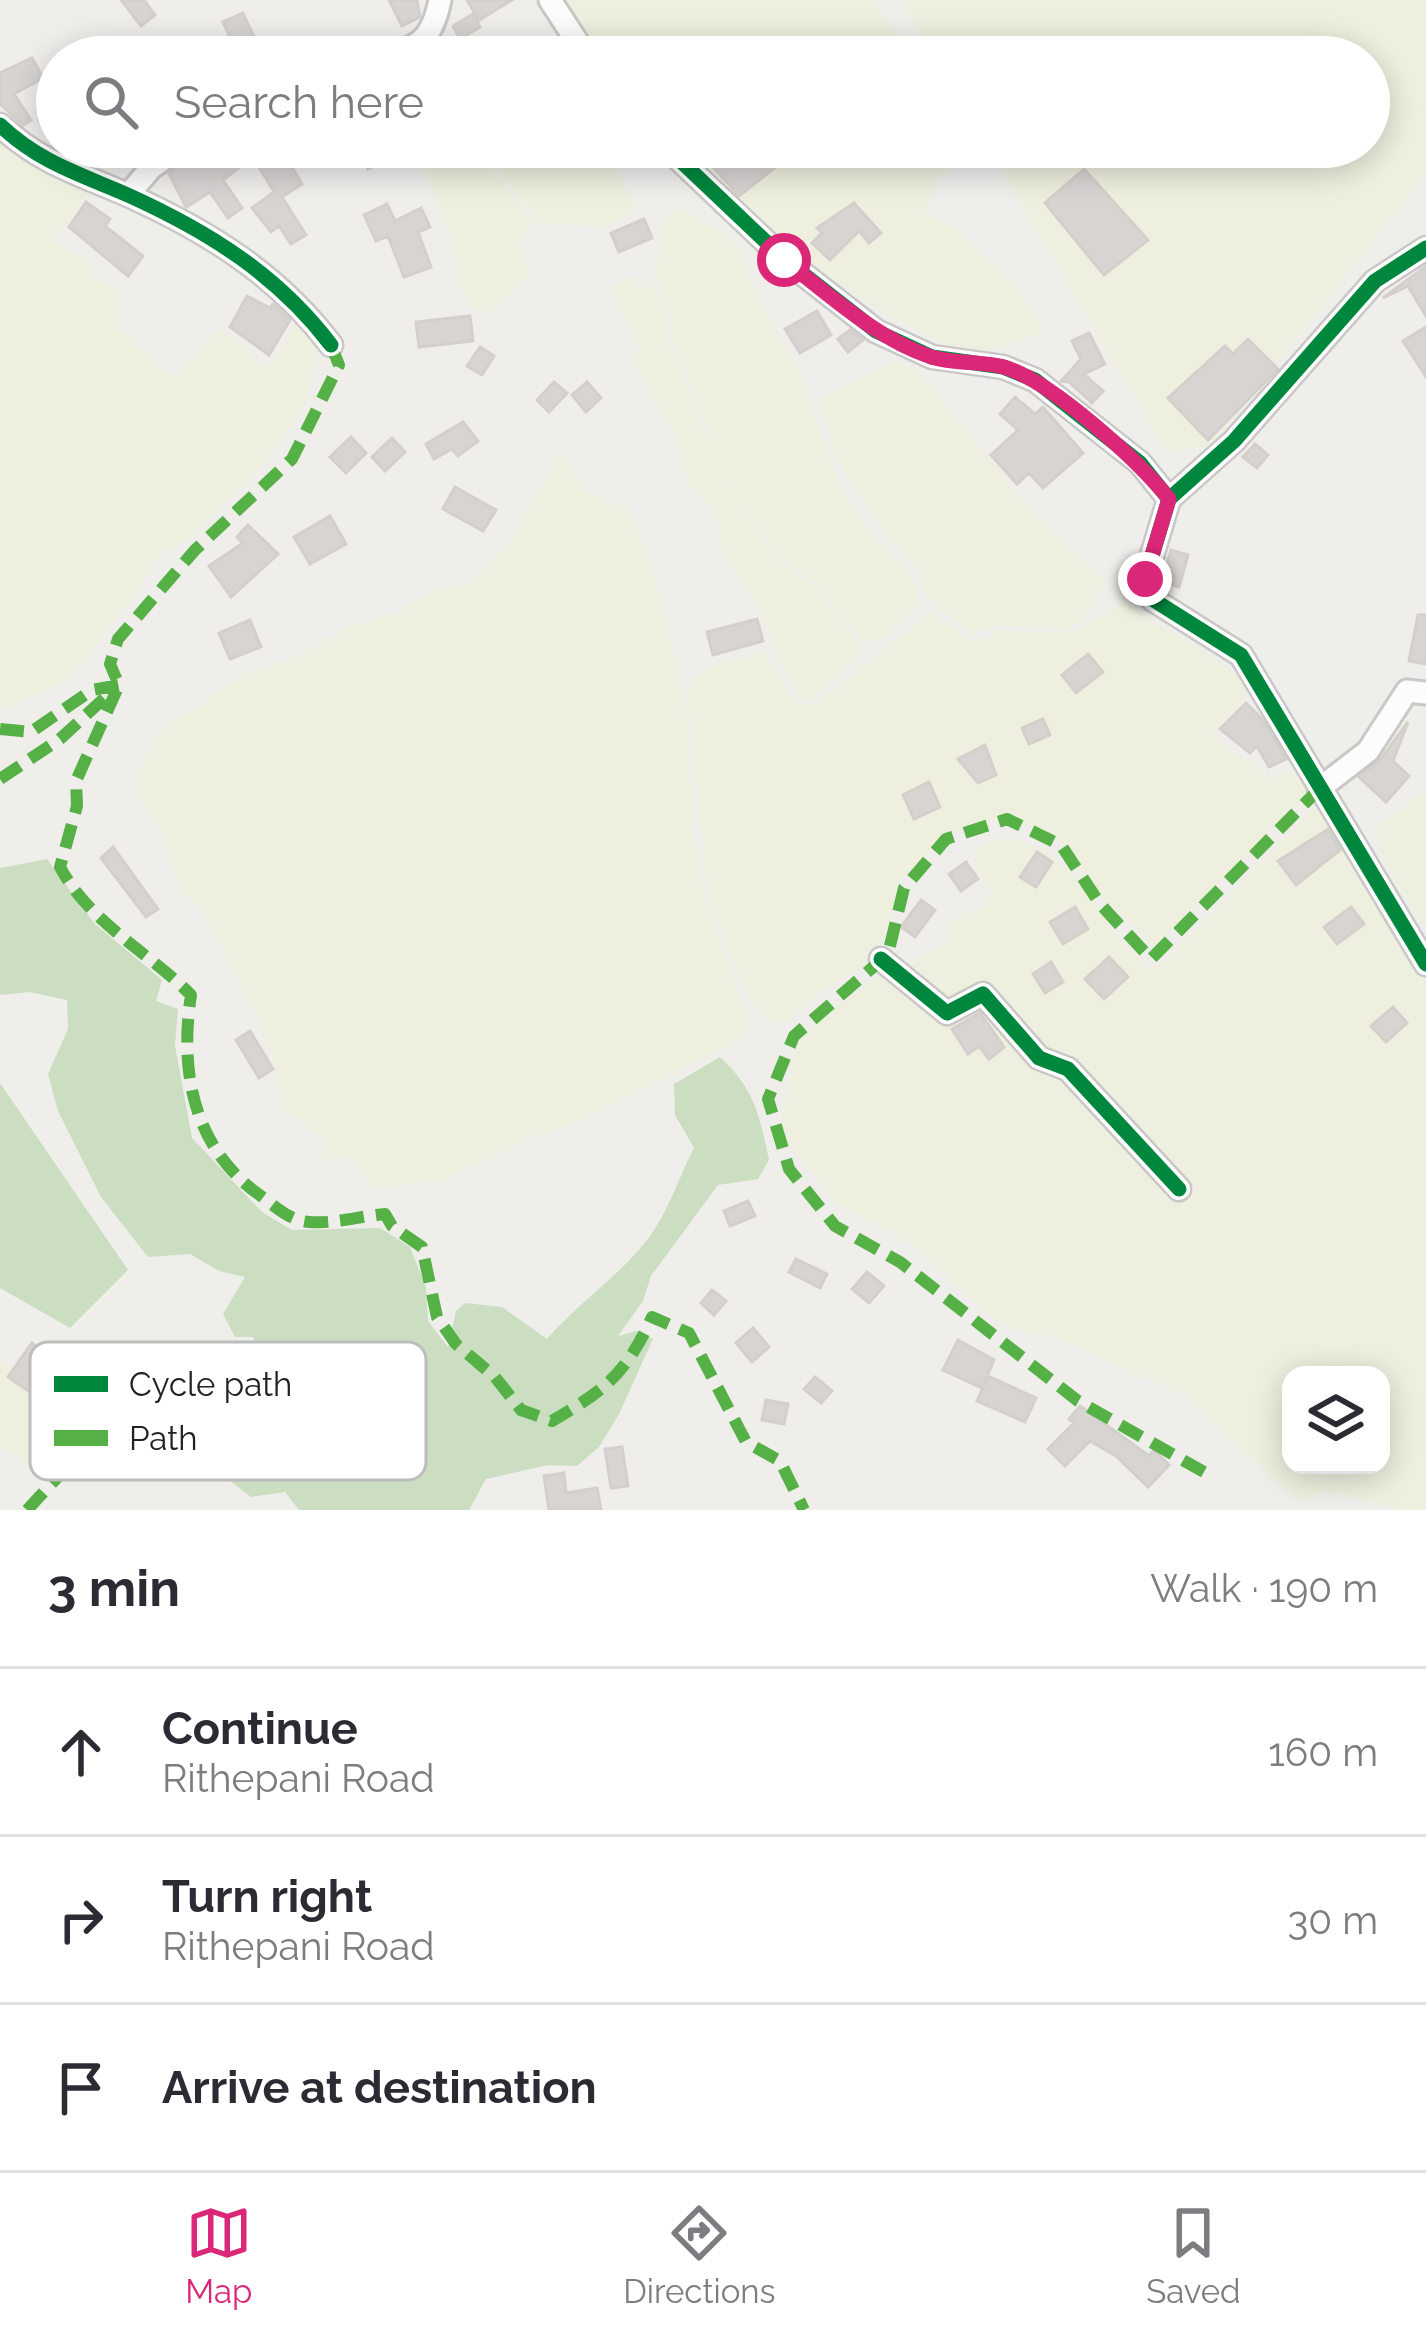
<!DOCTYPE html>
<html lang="en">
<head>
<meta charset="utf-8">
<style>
	:root { --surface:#fff; --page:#f7f7f7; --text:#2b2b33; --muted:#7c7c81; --line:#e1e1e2; --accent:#db2777 }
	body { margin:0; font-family:Raleway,sans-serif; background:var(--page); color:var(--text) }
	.controls { position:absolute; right:36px; bottom:36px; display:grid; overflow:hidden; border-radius:24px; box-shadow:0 6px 30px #0003 }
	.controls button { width:108px; height:108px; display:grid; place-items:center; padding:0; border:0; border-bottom:3px solid var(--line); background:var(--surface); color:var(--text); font:60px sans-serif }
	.stop { position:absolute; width:36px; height:36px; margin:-27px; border:9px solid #db2777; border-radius:50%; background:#fff }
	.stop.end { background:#db2777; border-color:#fff; box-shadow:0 3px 12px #0008 }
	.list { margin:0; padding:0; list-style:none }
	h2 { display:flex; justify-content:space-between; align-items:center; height:156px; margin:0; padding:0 48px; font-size:51px }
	h2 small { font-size:39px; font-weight:400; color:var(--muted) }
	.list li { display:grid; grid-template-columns:78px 1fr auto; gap:36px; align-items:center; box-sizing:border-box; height:168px; padding:0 48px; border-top:3px solid var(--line) }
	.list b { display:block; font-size:45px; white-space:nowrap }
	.list p { margin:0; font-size:39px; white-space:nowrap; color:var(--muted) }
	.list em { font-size:39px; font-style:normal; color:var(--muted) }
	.icon { flex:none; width:66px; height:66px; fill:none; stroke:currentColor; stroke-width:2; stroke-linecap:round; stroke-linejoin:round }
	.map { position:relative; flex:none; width:1426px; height:1510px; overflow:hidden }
	.search { position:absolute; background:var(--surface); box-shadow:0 6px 30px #0003; left:36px; right:36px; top:36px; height:132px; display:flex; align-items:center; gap:30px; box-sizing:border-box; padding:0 42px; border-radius:66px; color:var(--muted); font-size:45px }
	.sheet { height:660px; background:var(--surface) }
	nav { display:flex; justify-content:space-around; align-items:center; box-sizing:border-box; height:168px; border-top:3px solid var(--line); background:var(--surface); font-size:33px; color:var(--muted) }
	nav a { display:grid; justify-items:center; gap:6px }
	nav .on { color:var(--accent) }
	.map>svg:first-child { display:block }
</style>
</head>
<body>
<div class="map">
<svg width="1426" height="1510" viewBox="0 0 1426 1510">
	<rect width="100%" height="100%" fill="#f0eeeb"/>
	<path fill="#efefdf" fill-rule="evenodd" d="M 560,0 L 876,0 L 882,15 L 918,57 L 601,57 Z
		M 902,0 L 1426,0 L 1426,174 L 1210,448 L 1166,451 L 988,147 L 1369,147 L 1369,57 L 935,57 Z
		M 0,136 L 21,156 L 87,193 L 53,242 L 93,266 L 89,275 L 119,291 L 114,325 L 163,369 L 177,377 L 216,333 L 230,333 L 260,367 L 277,360 L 296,320 L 317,343 L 307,401 L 259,468 L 193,535 L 152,562 L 139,589 L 69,679 L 9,708 L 0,707 Z
		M 416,147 L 476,147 L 532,220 L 520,241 L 522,262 L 530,268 L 526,279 L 488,314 L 473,309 L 461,291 L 452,238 Z
		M 481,147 L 606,147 L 636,209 L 609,226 L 540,224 Z
		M 700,147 L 965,147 L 966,156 L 936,180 L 925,212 L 951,226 L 1008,280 L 1038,317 L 1042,334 L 985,352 L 956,349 L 877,307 L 833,282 L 693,162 L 691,155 Z
		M 679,208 L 726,232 L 742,256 L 760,303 L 797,366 L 838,481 L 868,529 L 918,584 L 917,607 L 884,637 L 863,643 L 814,581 L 783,561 L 736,499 L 715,453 L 736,502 L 783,565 L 815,586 L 861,646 L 860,654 L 808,701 L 795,691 L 756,604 L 720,545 L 716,512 L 688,484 L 678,440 L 638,371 L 634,359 L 641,349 L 609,288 L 632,276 L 640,288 L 653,285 L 659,292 L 669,321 L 665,340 L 678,360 L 703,429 L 712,443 L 680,356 L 671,343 L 672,320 L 653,268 L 663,249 L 657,231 Z
		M 896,361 L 915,368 L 1041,522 L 1106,582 L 1080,621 L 1067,629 L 998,626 L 972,634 L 926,596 L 919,570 L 887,536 L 835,455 L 818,399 Z
		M 560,454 L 584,490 L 628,509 L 651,562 L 686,706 L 694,839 L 704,894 L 750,1025 L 730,1046 L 577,1123 L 535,1136 L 442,1181 L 371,1189 L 356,1160 L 339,1157 L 322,1163 L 325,1137 L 286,1113 L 267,1037 L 204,913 L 180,890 L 166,842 L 137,792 L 142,761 L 164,729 L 246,673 L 293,659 L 355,625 L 398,613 L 435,591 L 471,582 L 512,539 Z
		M 1122,601 L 1238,674 L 1248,698 L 1212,732 L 1227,750 L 1276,779 L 1292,770 L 1307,787 L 1301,801 L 1155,946 L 1096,892 L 1059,840 L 1005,814 L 960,831 L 931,849 L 902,879 L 882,942 L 862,969 L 826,988 L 785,1023 L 763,1018 L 744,989 L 707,892 L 687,690 L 694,679 L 712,666 L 763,652 L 797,704 L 818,704 L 930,611 L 969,640 L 986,639 L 996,631 L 1077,632 Z
		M 1426,788 L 1426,931 L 1381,854 L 1376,829 Z
		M 1320,802 L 1397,921 L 1426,980 L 1426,1510 L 1399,1510 L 1326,1491 L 1296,1501 L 1186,1395 L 1052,1336 L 1012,1329 L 996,1320 L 911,1244 L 835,1202 L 786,1141 L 783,1113 L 797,1044 L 815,1023 L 871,982 L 880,977 L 895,985 L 919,958 L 949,941 L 948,922 L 984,906 L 993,893 L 973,865 L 979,845 L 1011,837 L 1043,849 L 1074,875 L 1124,945 L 1150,969 L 1166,960 ZM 1291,1375 L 1381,1375 L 1381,1465 L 1291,1465 Z
		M 0,1356 L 41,1394 L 62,1385 L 78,1357 L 109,1393 L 39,1474 L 0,1445 Z"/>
	<path fill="#cbdec1" d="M 47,859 L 94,923 L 162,980 L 156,1001 L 178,1009 L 175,1046 L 192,1138 L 262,1212 L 292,1230 L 380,1228 L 410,1247 L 426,1287 L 428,1321 L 448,1347 L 456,1311 L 465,1303 L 502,1307 L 547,1339 C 578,1303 617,1278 647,1240 C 667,1215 679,1177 694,1148 L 675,1115 L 674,1084 L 720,1057 C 754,1088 760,1116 769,1160 L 758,1179 L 718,1185 L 651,1276 L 643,1301 L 618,1336 L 636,1331 L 653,1339 L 619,1414 L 599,1447 L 577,1466 L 548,1465 L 486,1479 L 469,1510 L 299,1510 L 285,1492 L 251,1497 L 225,1477 C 240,1441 264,1411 274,1373 L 253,1337 L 235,1337 L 223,1314 L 245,1277 L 219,1271 L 190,1254 L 148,1257 L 101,1197 L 58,1111 L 48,1074 L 68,1029 L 67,1000 L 30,992 L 0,995 L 0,868 Z
		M 0,1083 L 128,1270 L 70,1328 L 0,1288 Z"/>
	<path fill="#d7d4d2" stroke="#d3d0cc" stroke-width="3" d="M 121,0 L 144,0 L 155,15 L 141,26 Z
		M 389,0 L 417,0 L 420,17 L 402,26 Z
		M 467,0 L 512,0 L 479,20 Z
		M 243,13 L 263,57 L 239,57 L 223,22 Z
		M 473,14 L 480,27 L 460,39 L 453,26 Z
		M 32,58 L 43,78 L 14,94 L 31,120 L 23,125 L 0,104 L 0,73 Z
		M 57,107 L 57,144 L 39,120 Z
		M 202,147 L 313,147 L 288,160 L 302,184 L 282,197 L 306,235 L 291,244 L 279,226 L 271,232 L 252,208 L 274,192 L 253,157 L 223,180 L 242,208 L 228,218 L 210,192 L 186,207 L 169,174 Z
		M 358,147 L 416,147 L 368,169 Z
		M 695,147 L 801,147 L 739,196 Z
		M 1084,169 L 1148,240 L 1104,275 L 1045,203 Z
		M 86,202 L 110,219 L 105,226 L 143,256 L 128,276 L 69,227 Z
		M 854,203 L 881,233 L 869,243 L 859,231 L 830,260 L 812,243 L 822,233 L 817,228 Z
		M 387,204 L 395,221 L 421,208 L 430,227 L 418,232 L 431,267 L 404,277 L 388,236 L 376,241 L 364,215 Z
		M 644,219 L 652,238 L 619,252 L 611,233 Z
		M 1426,266 L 1426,316 L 1408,286 L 1383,298 Z
		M 247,296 L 270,308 L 273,304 L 290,320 L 269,355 L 230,327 Z
		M 817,311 L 831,335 L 800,353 L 785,329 Z
		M 470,316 L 473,341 L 419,347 L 416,322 Z
		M 1426,327 L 1426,377 L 1403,341 Z
		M 850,330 L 863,340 L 848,352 L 838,339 Z
		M 1089,333 L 1105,364 L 1084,374 L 1103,391 L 1092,403 L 1069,382 L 1061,381 L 1081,359 L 1072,341 Z
		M 1248,339 L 1278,369 L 1208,440 L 1168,398 L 1225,346 L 1233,354 Z
		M 480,347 L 494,356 L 482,375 L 467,366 Z
		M 554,382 L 567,393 L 549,412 L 537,400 Z
		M 587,382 L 601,398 L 586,412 L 572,395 Z
		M 1015,397 L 1035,414 L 1043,407 L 1083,453 L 1043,488 L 1029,473 L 1017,484 L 991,455 L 1018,430 L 1000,414 Z
		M 463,422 L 478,441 L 458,456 L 452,449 L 434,459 L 426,444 Z
		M 351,437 L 366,453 L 346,473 L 330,457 Z
		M 392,438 L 405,452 L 385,471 L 372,457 Z
		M 1255,444 L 1268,455 L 1257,468 L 1243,457 Z
		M 455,487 L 496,510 L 483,531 L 443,509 Z
		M 330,516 L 346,544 L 310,564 L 294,537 Z
		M 248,525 L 278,554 L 231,597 L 209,566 L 243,543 L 237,537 Z
		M 1171,550 L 1188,555 L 1179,587 L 1162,581 Z
		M 1418,615 L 1426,615 L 1426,664 L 1409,661 Z
		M 757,619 L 763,641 L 713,655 L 707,632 Z
		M 250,620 L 261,647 L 230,659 L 219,633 Z
		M 1088,654 L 1103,672 L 1076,693 L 1062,675 Z
		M 1246,703 L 1262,719 L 1286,759 L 1269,767 L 1257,746 L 1250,753 L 1220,729 Z
		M 1043,719 L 1050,735 L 1029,744 L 1022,728 Z
		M 1408,722 L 1393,761 L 1409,776 L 1386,802 L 1359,777 L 1380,760 Z
		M 985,745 L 996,775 L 978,783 L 958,759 Z
		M 929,782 L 940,807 L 914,819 L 903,795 Z
		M 1328,829 L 1340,850 L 1296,885 L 1278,861 Z
		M 113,847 L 158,909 L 146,917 L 101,858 Z
		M 1037,852 L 1052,862 L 1036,887 L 1020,877 Z
		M 966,862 L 978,879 L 961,891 L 949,874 Z
		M 921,900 L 935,910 L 915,937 L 901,927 Z
		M 1075,907 L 1088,929 L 1063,944 L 1050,922 Z
		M 1351,907 L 1364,924 L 1337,944 L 1324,927 Z
		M 1109,957 L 1128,977 L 1104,999 L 1085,979 Z
		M 1051,962 L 1063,982 L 1045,993 L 1033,974 Z
		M 1393,1007 L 1407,1023 L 1386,1042 L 1371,1026 Z
		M 980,1013 L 1004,1047 L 989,1059 L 979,1046 L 968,1054 L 952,1029 Z
		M 250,1031 L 273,1069 L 259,1078 L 236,1040 Z
		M 748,1201 L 755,1216 L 730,1226 L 724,1211 Z
		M 796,1259 L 827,1274 L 820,1288 L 789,1272 Z
		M 867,1272 L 884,1286 L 869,1303 L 852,1289 Z
		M 712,1290 L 726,1301 L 714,1315 L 701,1303 Z
		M 753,1328 L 769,1347 L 752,1362 L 736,1343 Z
		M 958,1340 L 994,1360 L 982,1388 L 943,1370 Z
		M 32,1343 L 58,1364 L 34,1395 L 8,1377 Z
		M 988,1376 L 1036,1398 L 1025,1422 L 977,1401 Z
		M 815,1377 L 832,1391 L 821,1403 L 804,1389 Z
		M 766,1400 L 788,1404 L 784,1424 L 762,1420 Z
		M 1080,1406 L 1149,1456 L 1154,1450 L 1169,1465 L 1148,1487 L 1116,1456 L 1090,1441 L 1065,1466 L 1048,1449 L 1074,1423 L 1069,1419 Z
		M 622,1447 L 628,1486 L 611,1488 L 605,1449 Z
		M 564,1473 L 566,1493 L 597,1488 L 601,1510 L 549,1510 L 544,1476 Z"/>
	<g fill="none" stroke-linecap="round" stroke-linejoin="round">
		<defs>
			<path id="street" d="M 550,0 L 587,57
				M 381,57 C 420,48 432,39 440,0
				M 0,125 C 40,163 80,174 130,196 C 209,232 278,275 331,345
				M 666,147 L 784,259 L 876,331 L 932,357 L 1003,367 L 1035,380 L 1140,463 L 1169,499 L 1145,579 L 1152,599 L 1241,655 L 1426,964
				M 128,195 L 151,168 L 181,147
				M 1169,499 L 1234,441 L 1375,281 L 1426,248
				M 1319,789 L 1368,751 L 1407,691 L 1426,693
				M 881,959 L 947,1013 L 983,994 L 1039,1058 L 1068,1069 L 1179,1189"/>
		</defs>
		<use href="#street" stroke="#c9c8c7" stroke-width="27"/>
		<use href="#street" stroke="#fdfcfc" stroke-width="21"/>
		<path stroke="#55b145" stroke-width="12" stroke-dasharray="24 12" stroke-linecap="butt" d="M 331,345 L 339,365 L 292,459 L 195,550 L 118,639 L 110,664 L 119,685 L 76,781 L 77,806 L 60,867 C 90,923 146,950 191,995 C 179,1073 194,1149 261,1196 C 276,1207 290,1221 310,1222 C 333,1224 361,1216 385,1214 L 392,1226 L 422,1247 L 437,1317 L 456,1344 L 495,1377 L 521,1410 L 552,1421 C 605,1390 626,1374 652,1317 L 689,1333 L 746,1442 L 780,1461 L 804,1510
			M 0,729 L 31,732 L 92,690 L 119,685
			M 0,779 L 60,739 L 110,693
			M 1204,1472 L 1078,1401 L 900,1262 L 835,1226 L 789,1169 L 768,1099 L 794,1036 L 888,954 L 904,888 L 946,839 L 1007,819 L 1061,845 L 1100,904 L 1151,959 L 1319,789
			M 27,1510 L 171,1356 L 211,1349"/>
		<defs>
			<path id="cycleway" d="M 0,125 C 40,163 80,174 130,196 C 209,232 278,275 331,345
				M 666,147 L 784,259 L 876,331 L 932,357 L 1003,367 L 1035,380 L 1140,463 L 1169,499 L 1145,579 L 1152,599 L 1241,655 L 1426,964
				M 1169,499 L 1234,441 L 1375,281 L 1426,248
				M 881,959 L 947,1013 L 983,994 L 1039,1058 L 1068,1069 L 1179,1189"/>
		</defs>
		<use href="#cycleway" stroke="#fff" stroke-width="22"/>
		<use href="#cycleway" stroke="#00873e" stroke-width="15"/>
	</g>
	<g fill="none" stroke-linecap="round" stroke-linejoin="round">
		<path stroke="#db2777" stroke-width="15" d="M 784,260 C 830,295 875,338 931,357 C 954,364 980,361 1004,367 C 1051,381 1138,460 1169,499 L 1145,579"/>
	</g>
	<rect x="30" y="1342" width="396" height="138" rx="18" fill="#fff" stroke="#bdbdbd" stroke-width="3"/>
	<rect x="54" y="1376" width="54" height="16" fill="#00873e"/>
	<rect x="54" y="1430" width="54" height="16" fill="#55b145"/>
	<g font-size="33" fill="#222">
		<text x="129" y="1396">Cycle path</text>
		<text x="129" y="1450">Path</text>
	</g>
</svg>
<div class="controls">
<button><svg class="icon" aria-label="layers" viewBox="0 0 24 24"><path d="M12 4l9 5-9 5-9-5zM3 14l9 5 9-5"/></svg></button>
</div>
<div class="stop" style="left:784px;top:260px"></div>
<div class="stop end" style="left:1145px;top:579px"></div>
<div class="search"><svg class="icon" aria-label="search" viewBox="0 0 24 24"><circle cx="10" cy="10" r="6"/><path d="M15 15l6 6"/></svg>Search here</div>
</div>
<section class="sheet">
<h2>3 min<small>Walk · 190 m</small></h2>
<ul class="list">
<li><svg class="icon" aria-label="ahead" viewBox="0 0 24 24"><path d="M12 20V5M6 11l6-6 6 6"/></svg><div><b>Continue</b><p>Rithepani Road</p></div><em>160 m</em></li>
<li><svg class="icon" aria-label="right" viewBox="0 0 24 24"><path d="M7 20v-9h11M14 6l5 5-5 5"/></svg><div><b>Turn right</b><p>Rithepani Road</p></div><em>30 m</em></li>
<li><svg class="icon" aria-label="arrive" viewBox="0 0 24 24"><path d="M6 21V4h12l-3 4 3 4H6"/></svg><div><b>Arrive at destination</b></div></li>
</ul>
</section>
<nav>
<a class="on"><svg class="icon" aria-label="map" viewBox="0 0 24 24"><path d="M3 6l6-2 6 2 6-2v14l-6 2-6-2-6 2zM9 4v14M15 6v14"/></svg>Map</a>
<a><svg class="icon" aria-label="directions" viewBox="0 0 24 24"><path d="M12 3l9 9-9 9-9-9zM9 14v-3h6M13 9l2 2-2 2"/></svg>Directions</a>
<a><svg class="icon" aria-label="saved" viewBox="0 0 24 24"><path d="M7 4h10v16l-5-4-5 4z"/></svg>Saved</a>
</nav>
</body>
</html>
